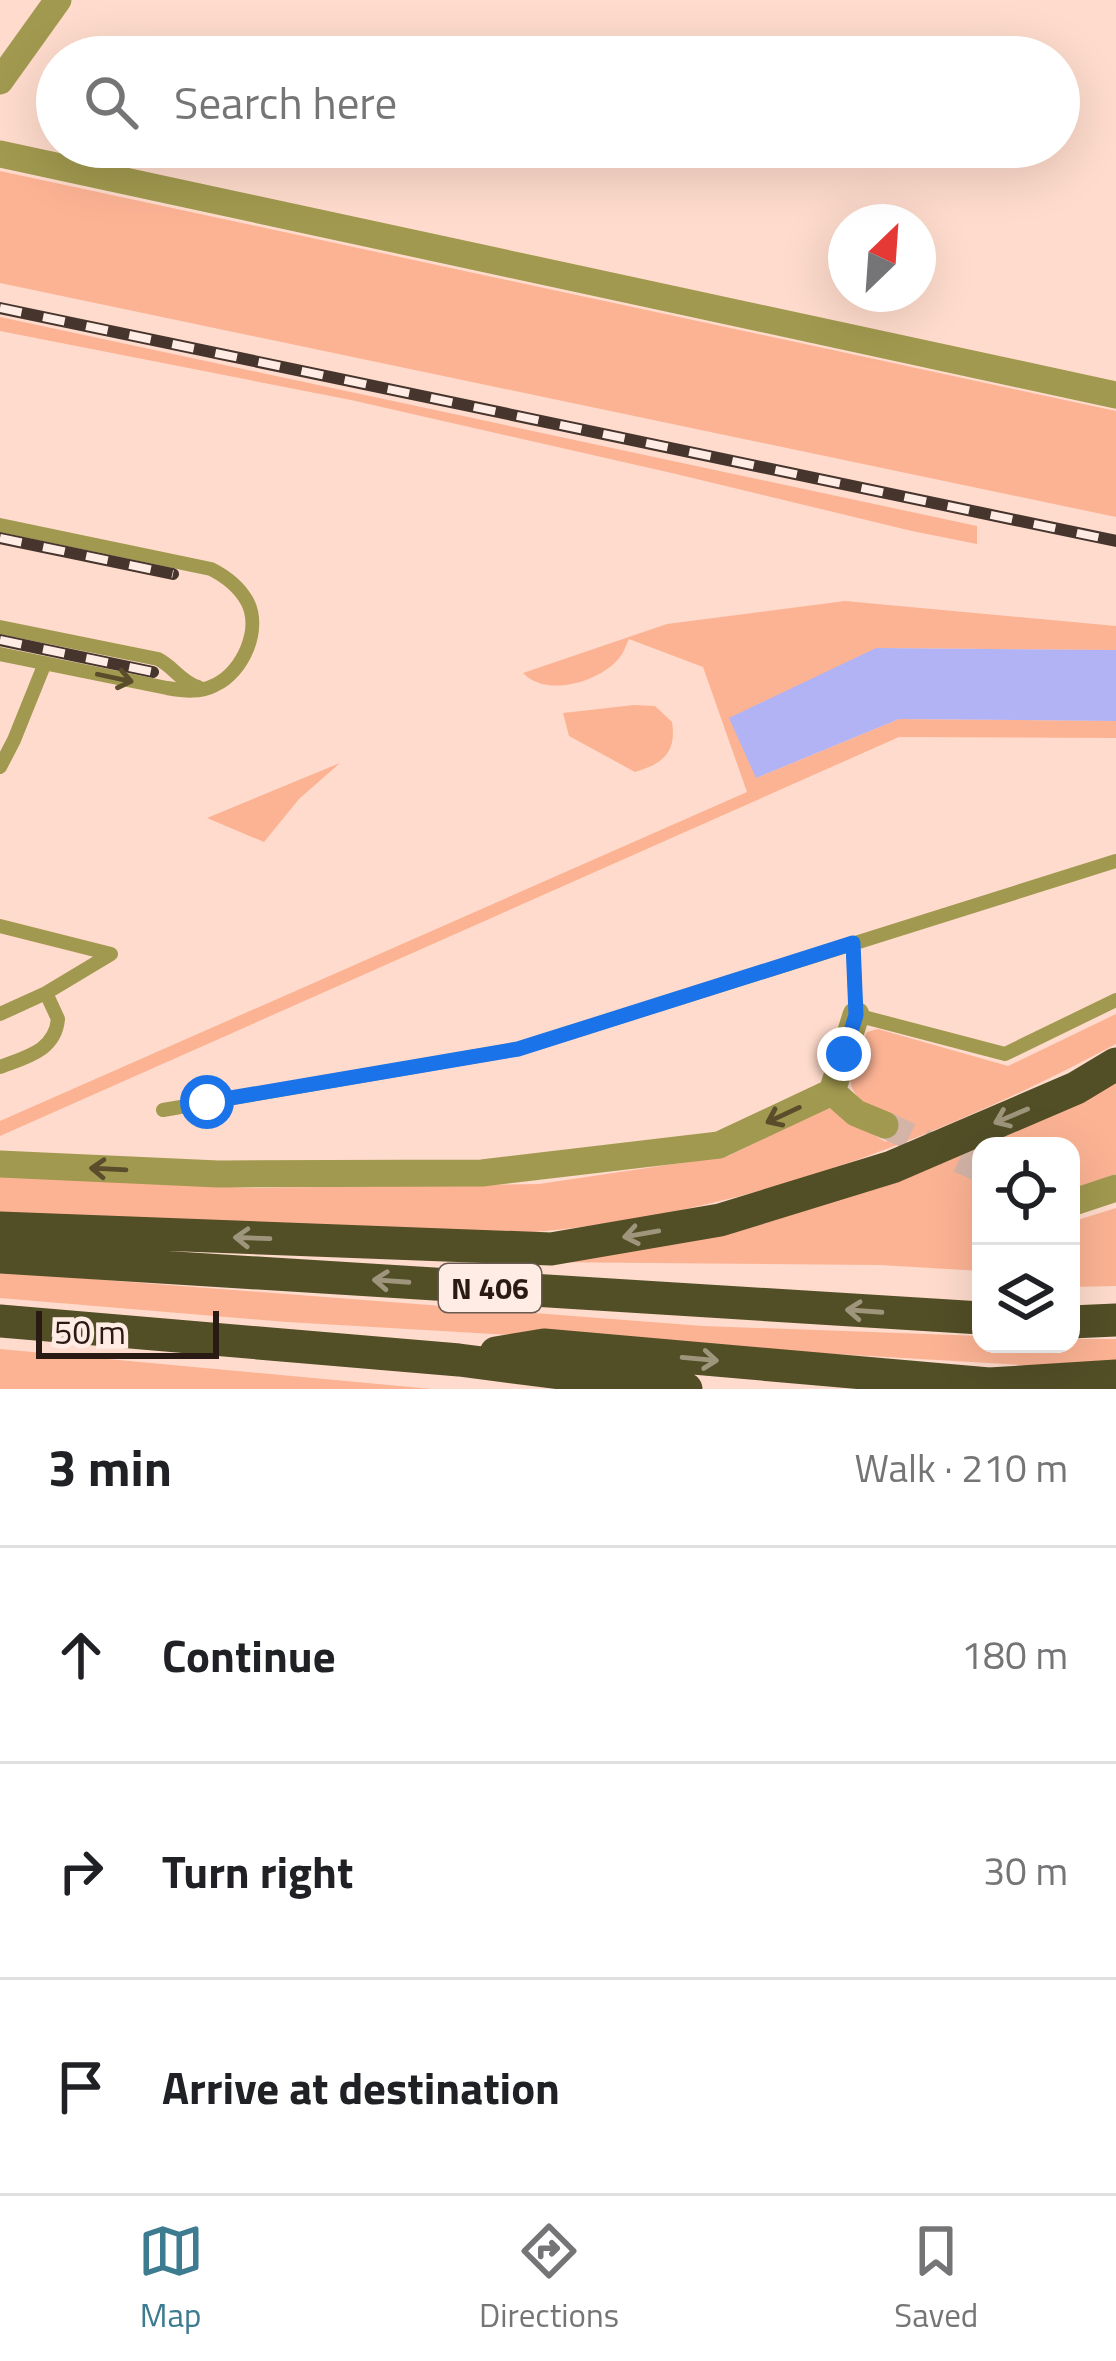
<!DOCTYPE html>
<html lang="en">
<head>
<meta charset="utf-8">
<style>
	:root { --surface:#fff; --page:#f2f2f2; --text:#202124; --muted:#757577; --line:#e0e0e0; --accent:#3d7b91 }
	body { margin:0; font-family:"Titillium Web",sans-serif; background:var(--page); color:var(--text) }
	.controls { position:absolute; right:36px; bottom:36px; display:grid; overflow:hidden; border-radius:24px; box-shadow:0 12px 48px #0002 }
	.controls button { width:108px; height:108px; display:grid; place-items:center; padding:0; border:0; border-bottom:3px solid var(--line); background:var(--surface); color:var(--text); font:60px sans-serif }
	.compass { position:absolute; left:828px; top:204px; width:108px; height:108px; border-radius:50%; background:var(--surface); box-shadow:0 12px 48px #0002; rotate:25deg }
	.scale { position:absolute; left:36px; bottom:30px; width:183px; box-sizing:border-box; padding-left:12px; border:6px solid #291a14; border-top:0; font-size:33px; line-height:42px; white-space:nowrap; color:#291a14; -webkit-text-stroke:9px #feece5; paint-order:stroke }
	.stop { position:absolute; width:36px; height:36px; margin:-27px; border:9px solid #1a73e8; border-radius:50%; background:#fff }
	.stop.end { background:#1a73e8; border-color:#fff; box-shadow:0 3px 12px #0008 }
	.list { margin:0; padding:0; list-style:none }
	h2 { display:flex; justify-content:space-between; align-items:center; height:156px; margin:0; padding:0 48px; font-size:51px }
	h2 small { font-size:39px; font-weight:400; color:var(--muted) }
	.list li { display:grid; grid-template-columns:78px 1fr auto; gap:36px; align-items:center; box-sizing:border-box; height:216px; padding:0 48px; border-top:3px solid var(--line) }
	.list b { display:block; font-size:45px; white-space:nowrap }
	.list em { font-size:39px; font-style:normal; color:var(--muted) }
	.icon { flex:none; width:66px; height:66px; fill:none; stroke:currentColor; stroke-width:2; stroke-linecap:round; stroke-linejoin:round }
	.map { position:relative; flex:none; width:1116px; height:1389px; overflow:hidden }
	.search { position:absolute; background:var(--surface); box-shadow:0 12px 48px #0002; left:36px; right:36px; top:36px; height:132px; display:flex; align-items:center; gap:30px; box-sizing:border-box; padding:0 42px; border-radius:66px; color:var(--muted); font-size:45px }
	.sheet { height:804px; background:var(--surface) }
	nav { display:flex; justify-content:space-around; align-items:center; box-sizing:border-box; height:168px; border-top:3px solid var(--line); background:var(--surface); font-size:33px; color:var(--muted) }
	nav a { display:grid; justify-items:center; gap:6px }
	nav .on { color:var(--accent) }
	.map>svg:first-child { display:block }
</style>
</head>
<body>
<div class="map">
<svg width="1116" height="1389" viewBox="0 0 1116 1389">
	<rect width="100%" height="100%" fill="#fedbcc"/>
	<path fill="#fcb394" d="M 0,171 L 1116,411 L 1116,517 L 0,283 Z
		M 0,317 L 977,526 L 977,544 L 912,531 L 676,474 L 351,400 L 0,331 Z
		M 845,601 L 1116,626 L 1116,650 L 876,648 L 756,778 L 899,719 L 1116,721 L 1116,738 L 899,737 L 0,1136 L 0,1121 L 747,792 L 703,667 L 629,639 C 626,645 624,652 620,657 C 601,682 546,698 523,673 L 667,624 Z
		M 634,705 L 655,706 L 672,722 C 677,753 662,764 635,772 L 569,736 L 563,713 Z
		M 340,763 L 299,799 L 264,842 L 207,818 Z
		M 1116,1014 L 1116,1044 C 944,1136 760,1207 565,1229 C 480,1239 395,1233 310,1228 C 207,1223 103,1218 0,1212 L 0,1176 L 251,1188 L 539,1184 L 728,1156 L 827,1107 L 886,1142 L 901,1118 C 844,1100 839,1084 867,1032 L 878,1029 L 1008,1066 Z
		M 1116,1077 L 1116,1174 L 1071,1189 L 1071,1146 L 981,1146 L 981,1271 L 880,1265 L 540,1262 L 646,1243 Z
		M 1116,1208 L 1116,1286 L 1071,1287 L 1071,1222 Z
		M 0,1272 L 703,1326 L 981,1336 L 981,1344 L 1071,1344 L 1071,1339 L 1116,1339 L 1116,1365 L 1022,1365 L 287,1322 L 0,1298 Z
		M 0,1349 L 432,1389 L 0,1389 Z"/>
	<path fill="#b1b3f4" d="M 876,648 L 1116,650 L 1116,721 L 899,719 L 756,778 L 729,718 Z"/>
	<g fill="none" stroke-linecap="round" stroke-linejoin="round">
		<path stroke="#d3b4a7" stroke-width="27" stroke-dasharray="27 14" stroke-linecap="butt" d="M 885,1125 L 981,1169"/>
		<path stroke="#a1994f" stroke-width="14" d="M 0,525 L 211,569 C 225,576 239,587 247,601 C 262,629 243,672 215,685 C 200,693 184,691 167,688 L 0,654
			M 0,627 L 158,659 C 174,667 181,682 198,687
			M 0,767 L 14,740 L 45,663
			M 0,926 L 111,954
			M 853,943 L 856,1015 L 1005,1054 L 1116,1000
			M 0,1014 L 46,993 L 111,954
			M 0,1067 C 26,1057 55,1051 58,1019 L 46,993
			M 163,1110 L 518,1049 L 1116,861"/>
		<path stroke="#a1994f" stroke-width="27" d="M 0,81 L 58,0
			M 0,154 L 1116,395
			M 832,1092 L 856,1015
			M 0,1164 L 218,1174 L 482,1173 L 719,1145 L 832,1092 L 856,1113 L 885,1125
			M 1071,1203 L 1116,1188"/>
		<path stroke="#524e26" stroke-width="33" d="M 0,1228 L 551,1249 L 720,1220 L 892,1167 L 1076,1088 L 1116,1064
			M 0,1257 L 981,1318
			M 0,1321 L 459,1360 L 686,1389
			M 1071,1322 L 1116,1320
			M 496,1353 L 544,1345 L 989,1384 L 1116,1376"/>
		<defs>
			<path id="rail" d="M 0,308 L 1116,541
				M 0,538 L 173,574
				M 0,640 L 153,672"/>
		</defs>
		<use href="#rail" stroke="#46352d" stroke-width="12"/>
		<use href="#rail" stroke="#feece5" stroke-width="8" stroke-dasharray="22" stroke-linecap="butt"/>
	</g>
	<defs><path id="oneway-shaft" d="M-6 0H5M1.5-3L5.5 0L1.5 3" fill="none" stroke-width="1.6" stroke-linecap="round" stroke-linejoin="round" transform="scale(3)"/></defs>
	<g stroke="#594d2c">
		<use href="#oneway-shaft" transform="translate(115 678) rotate(12)"/>
		<use href="#oneway-shaft" transform="translate(783 1115) rotate(155)"/>
		<use href="#oneway-shaft" transform="translate(108 1169) rotate(-177)"/>
	</g>
	<g stroke="#9f957c">
		<use href="#oneway-shaft" transform="translate(1011 1116) rotate(157)"/>
		<use href="#oneway-shaft" transform="translate(641 1234) rotate(170)"/>
		<use href="#oneway-shaft" transform="translate(252 1238) rotate(-178)"/>
		<use href="#oneway-shaft" transform="translate(391 1281) rotate(-176)"/>
		<use href="#oneway-shaft" transform="translate(864 1311) rotate(-176)"/>
		<use href="#oneway-shaft" transform="translate(700 1359) rotate(5)"/>
	</g>
	<g fill="none" stroke-linecap="round" stroke-linejoin="round">
		<path stroke="#1a73e8" stroke-width="15" d="M 207,1102 L 518,1049 L 853,943 L 856,1015 L 844,1054"/>
	</g>
	<g text-anchor="middle" dominant-baseline="central" stroke-width="9" stroke-linejoin="round" paint-order="stroke">
		<rect fill="#feece5" stroke="#695953" stroke-width="3" x="439" y="1264" width="102" height="48" rx="9"/>
		<g font-size="30" font-weight="bold" fill="#291a14">
			<text x="490" y="1288">N 406</text>
		</g>
	</g>
</svg>
<div class="controls">
<button><svg class="icon" aria-label="locate" viewBox="0 0 24 24"><circle cx="12" cy="12" r="6"/><path d="M12 2v4M12 18v4M2 12h4M18 12h4"/></svg></button>
<button><svg class="icon" aria-label="layers" viewBox="0 0 24 24"><path d="M12 4l9 5-9 5-9-5zM3 14l9 5 9-5"/></svg></button>
</div>
<svg class="compass" viewBox="-18 -18 36 36"><path d="M0-13l5 13h-10z" fill="#e53935"/><path d="M0 13l5-13h-10z" fill="#757577"/></svg>
<div class="scale">50 m</div>
<div class="stop" style="left:207px;top:1102px"></div>
<div class="stop end" style="left:844px;top:1054px"></div>
<div class="search"><svg class="icon" aria-label="search" viewBox="0 0 24 24"><circle cx="10" cy="10" r="6"/><path d="M15 15l6 6"/></svg>Search here</div>
</div>
<section class="sheet">
<h2>3 min<small>Walk · 210 m</small></h2>
<ul class="list">
<li><svg class="icon" aria-label="ahead" viewBox="0 0 24 24"><path d="M12 20V5M6 11l6-6 6 6"/></svg><div><b>Continue</b></div><em>180 m</em></li>
<li><svg class="icon" aria-label="right" viewBox="0 0 24 24"><path d="M7 20v-9h11M14 6l5 5-5 5"/></svg><div><b>Turn right</b></div><em>30 m</em></li>
<li><svg class="icon" aria-label="arrive" viewBox="0 0 24 24"><path d="M6 21V4h12l-3 4 3 4H6"/></svg><div><b>Arrive at destination</b></div></li>
</ul>
</section>
<nav>
<a class="on"><svg class="icon" aria-label="map" viewBox="0 0 24 24"><path d="M3 6l6-2 6 2 6-2v14l-6 2-6-2-6 2zM9 4v14M15 6v14"/></svg>Map</a>
<a><svg class="icon" aria-label="directions" viewBox="0 0 24 24"><path d="M12 3l9 9-9 9-9-9zM9 14v-3h6M13 9l2 2-2 2"/></svg>Directions</a>
<a><svg class="icon" aria-label="saved" viewBox="0 0 24 24"><path d="M7 4h10v16l-5-4-5 4z"/></svg>Saved</a>
</nav>
</body>
</html>
